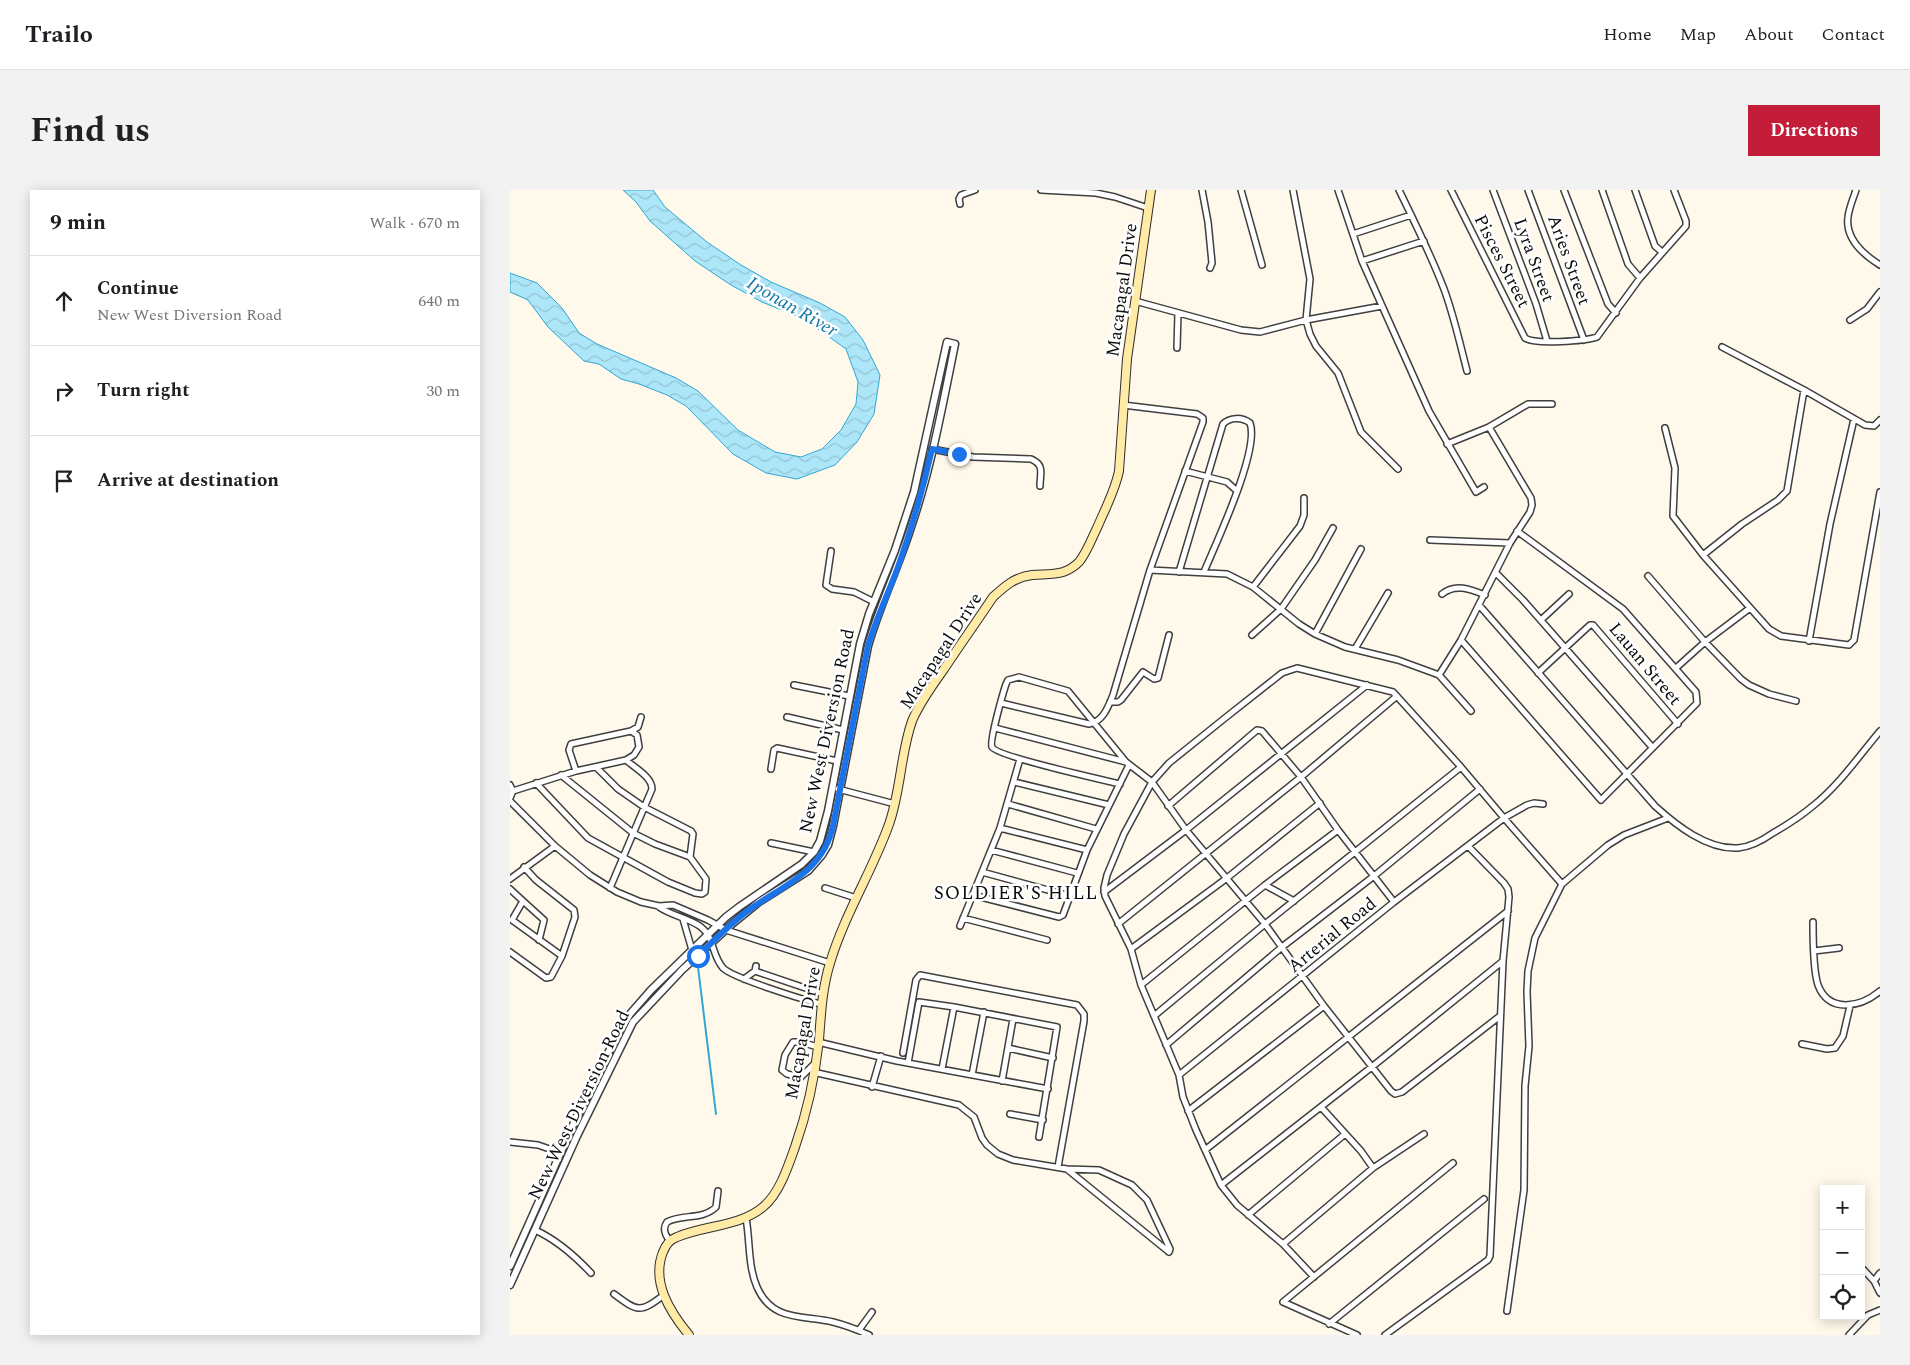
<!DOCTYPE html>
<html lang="en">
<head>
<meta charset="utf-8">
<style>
	:root { --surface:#fff; --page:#f2f2f2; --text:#202124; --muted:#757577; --line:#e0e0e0; --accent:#c31d3a }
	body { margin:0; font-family:Spectral,serif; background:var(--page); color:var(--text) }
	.controls { position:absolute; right:15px; bottom:15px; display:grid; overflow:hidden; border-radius:0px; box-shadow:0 2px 12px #0003 }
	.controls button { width:45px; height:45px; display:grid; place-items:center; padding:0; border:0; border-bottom:1px solid var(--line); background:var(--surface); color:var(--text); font:25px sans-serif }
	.stop { position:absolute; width:15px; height:15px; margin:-11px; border:4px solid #1a73e8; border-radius:50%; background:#fff }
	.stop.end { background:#1a73e8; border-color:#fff; box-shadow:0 1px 5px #0008 }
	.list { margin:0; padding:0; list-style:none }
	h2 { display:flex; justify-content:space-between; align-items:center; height:65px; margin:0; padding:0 20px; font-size:21px }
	h2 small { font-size:16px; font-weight:400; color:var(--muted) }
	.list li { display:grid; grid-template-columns:32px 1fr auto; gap:15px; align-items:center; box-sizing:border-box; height:90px; padding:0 20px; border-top:1px solid var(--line) }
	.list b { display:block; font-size:19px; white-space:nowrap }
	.list p { margin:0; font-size:16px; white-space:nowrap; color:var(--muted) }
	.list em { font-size:16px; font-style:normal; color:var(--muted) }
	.icon { flex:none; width:28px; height:28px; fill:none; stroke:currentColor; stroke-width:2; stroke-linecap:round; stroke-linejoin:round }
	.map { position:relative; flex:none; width:1370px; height:1145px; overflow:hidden; border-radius:0px }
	header { display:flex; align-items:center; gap:30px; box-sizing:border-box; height:70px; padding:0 25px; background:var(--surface); border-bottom:1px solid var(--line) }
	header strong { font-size:24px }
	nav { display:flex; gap:28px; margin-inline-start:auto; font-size:18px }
	.intro { display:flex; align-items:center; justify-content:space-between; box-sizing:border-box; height:120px; padding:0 30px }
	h1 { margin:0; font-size:35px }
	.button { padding:12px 22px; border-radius:0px; background:var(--accent); color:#fff; font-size:18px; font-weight:700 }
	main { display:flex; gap:30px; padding:0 30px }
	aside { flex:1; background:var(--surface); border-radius:0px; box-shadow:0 2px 12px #0003 }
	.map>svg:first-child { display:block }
</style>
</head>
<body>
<header>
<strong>Trailo</strong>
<nav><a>Home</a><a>Map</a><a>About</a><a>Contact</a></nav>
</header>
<div class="intro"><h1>Find us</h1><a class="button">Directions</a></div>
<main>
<aside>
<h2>9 min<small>Walk · 670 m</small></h2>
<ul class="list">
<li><svg class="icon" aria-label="ahead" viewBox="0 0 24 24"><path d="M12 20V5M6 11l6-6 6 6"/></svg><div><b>Continue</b><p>New West Diversion Road</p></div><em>640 m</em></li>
<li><svg class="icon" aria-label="right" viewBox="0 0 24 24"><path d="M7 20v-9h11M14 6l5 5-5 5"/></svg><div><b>Turn right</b></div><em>30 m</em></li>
<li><svg class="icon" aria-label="arrive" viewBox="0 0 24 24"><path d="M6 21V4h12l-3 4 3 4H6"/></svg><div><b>Arrive at destination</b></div></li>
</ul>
</aside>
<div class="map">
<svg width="1370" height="1145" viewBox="0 0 1370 1145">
	<defs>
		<pattern id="water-waves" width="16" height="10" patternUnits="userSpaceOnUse" patternTransform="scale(1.25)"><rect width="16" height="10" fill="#ade6f9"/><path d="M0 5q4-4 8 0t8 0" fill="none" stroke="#94c4d4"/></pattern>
	</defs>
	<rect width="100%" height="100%" fill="#fff9eb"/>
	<path fill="url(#water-waves)" stroke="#30a7d4" d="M 113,0 L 143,0 L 155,17 L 197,52 L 231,75 L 261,92 L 310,113 L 335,127 L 353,150 L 370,185 L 364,224 L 347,252 L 325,275 L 287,289 L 256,283 L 223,264 L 176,216 L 157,205 L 129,194 L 111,189 L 89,174 L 74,171 L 38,137 L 18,110 L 0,102 L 0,83 L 27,93 L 52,118 L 69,143 L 87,154 L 166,188 L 188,201 L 228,240 L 265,262 L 291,267 L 312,259 L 331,240 L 346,214 L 348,192 L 336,159 L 294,129 L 252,112 L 221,95 L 185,71 L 140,31 L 126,12 Z"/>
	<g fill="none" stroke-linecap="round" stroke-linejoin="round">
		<path stroke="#30a7d4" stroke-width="2" d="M 188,777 L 206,924"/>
		<defs>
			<path id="minor" d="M 531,0 L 586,3 L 605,7 L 638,18
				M 692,0 L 698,32 L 702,73 L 700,78
				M 731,0 L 752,75
				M 783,0 L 800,89 L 796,130 L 800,144 L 806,156 L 828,183 L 851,242 L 888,279
				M 828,0 L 852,71 L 919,221 L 966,302 L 974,297
				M 889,0 C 905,33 921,65 934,99 C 944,126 950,154 957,181
				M 941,0 L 1015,148 C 1025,155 1075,151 1087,147 L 1130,88 L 1176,36 L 1176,31 L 1164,0
				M 983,0 L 1026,114 L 1037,151
				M 1018,0 L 1074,150
				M 1054,0 L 1098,114 L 1106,123
				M 1092,0 L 1118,74 L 1130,88
				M 1125,0 L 1145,56 L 1152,62
				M 1346,0 C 1343,9 1339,18 1338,27 C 1335,49 1354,65 1370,75
				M 450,14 L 449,9 L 451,5 L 465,0
				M 843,44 L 901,25
				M 852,71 L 914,51
				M 625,111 L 731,140 L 750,142 L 796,130 L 872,116
				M 1340,130 L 1357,119 L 1370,102
				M 1212,157 L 1294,200 L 1355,235 L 1364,236 L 1370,230
				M 667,158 L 668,123
				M 1155,238 L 1165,278 L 1163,326 L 1193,365 L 1259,439 L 1271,446 L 1339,455 L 1344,450 L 1370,302
				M 937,254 L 979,237 L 1018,214 L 1042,214
				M 422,259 L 463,267 L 521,269 C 535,275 530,283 530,296
				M 675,281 L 717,292 L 727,301
				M 920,350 L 1000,353
				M 321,361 L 316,395 L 322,399 L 344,402 L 364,412
				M 1193,365 L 1232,334 L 1268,310 L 1277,301 L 1294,200
				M 640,380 L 717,384 L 743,397 L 789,434 L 805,444 L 835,457 L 888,470 L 929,485 L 961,521
				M 669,382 L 713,234 C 720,227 732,227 740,233 C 750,260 706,353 694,382
				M 986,383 L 1013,410 L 1142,557
				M 1138,386 L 1195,452 L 1231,489 L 1239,495 L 1259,504 L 1286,511
				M 743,397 L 790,336 L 794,325 L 794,308
				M 932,404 C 945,393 960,399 975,405
				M 969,415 L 1145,616 C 1166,635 1197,660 1228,658 C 1240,657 1253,650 1263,643 C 1277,635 1291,626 1304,615 C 1329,595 1349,566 1370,541
				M 1031,430 L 1059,404
				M 805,444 L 851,359
				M 742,445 L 771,419 L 805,370 L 823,338
				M 951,450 L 1091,610 L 1187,513 L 1186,502 L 1113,419 L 1007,341
				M 1299,451 L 1320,334 L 1344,229
				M 845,459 L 878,403
				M 1166,478 L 1195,452 L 1240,418
				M 1028,483 L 1080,435 L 1083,435 L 1168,534
				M 929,485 L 951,450 L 1000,353 L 1020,322 L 1022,315 L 1021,308 L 979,237
				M 284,495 L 339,506
				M 600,512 L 608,512 L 611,510 L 633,482 L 644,489 L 648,488 L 659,445
				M 491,513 L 579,534 C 593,532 598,517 603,505 L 640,380 L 693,232 L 693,228 L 687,224 L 613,215
				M 277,527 L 333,540
				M 485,538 L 616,572
				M 261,579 L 264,560 L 267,558 L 327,571
				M 66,581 L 59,560 L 61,554 L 121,541 L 128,537 L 131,527
				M 51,585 L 123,643 L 145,654 L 180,667
				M 504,592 L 599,615
				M 26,593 L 78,648 L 158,692 L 185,703 L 192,704 L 195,702 L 196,689 L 180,667 L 183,644 L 181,641 L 134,617 L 108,599 L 86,577
				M 610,594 C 593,590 486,566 482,557 C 479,552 493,503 496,494 L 498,490 L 509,487 L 558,501 L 616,572 L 642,592 L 676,640 L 755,734 L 814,816 L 881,901 L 885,904 L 892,902 L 990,826
				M 0,595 L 3,601 L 0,608
				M 328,599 L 385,614
				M 3,601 L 66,581 L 116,570 L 124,565 L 129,557 L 127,545 L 121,541
				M 0,611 L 45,656 L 80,685 L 107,702 L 131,712 L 149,716 L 163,715 L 198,730 L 216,740 L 320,773
				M 498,614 L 586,639
				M 658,616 L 747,540 L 752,541 L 791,587 L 828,640 L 884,712
				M 490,638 L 577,660
				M 261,653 L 304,662
				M 481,660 L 567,683
				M 472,682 L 560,706
				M 0,689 L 45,656
				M 755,695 L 784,711
				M 100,698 L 142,599 C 142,587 125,578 116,570
				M 315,698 L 346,708
				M 0,699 L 13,711 L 2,730 L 52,766
				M 594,702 L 676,640 L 857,495
				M 463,705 L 549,727 L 553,725 L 577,660 L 619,575
				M 13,711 L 34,730 L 29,750
				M 149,717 C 162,726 179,728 191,737 C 204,747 202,766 213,778 C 223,788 294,810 311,814
				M 453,728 L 537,750
				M 173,729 L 182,760
				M 1303,732 C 1303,748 1303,780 1308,795 C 1319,824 1351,817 1370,801
				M 608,734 L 791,587 L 887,506
				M 450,736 L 490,638 L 510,569
				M 621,759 L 717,688 L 810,613
				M 1304,761 L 1329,758
				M 0,762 L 36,788 L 41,787 L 52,766 L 65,727 L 64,720 L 26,690 L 14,677
				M 245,781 L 313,804
				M 234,789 L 245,781 L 246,776
				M 631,795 L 755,695 L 828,640
				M 644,826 L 755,734 L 951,577
				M 308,852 L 387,871 L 538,899
				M 1292,854 L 1317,859 L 1325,858 L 1333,846 L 1340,816
				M 656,855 L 772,757 L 864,686 L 970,599
				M 498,858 L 543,868
				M 393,863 L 406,790 L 410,785 L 567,815 L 574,824 L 574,831 L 548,977
				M 305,873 L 291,887 L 277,884 L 272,880 L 275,865 L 283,852 L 290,852 L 308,857
				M 398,873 L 409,812 L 444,817 L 547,837 L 529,947
				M 432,879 L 444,817
				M 303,882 L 449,915 L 464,927 L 472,948 L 477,955 L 488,964 L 503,970 L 557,979 L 589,980 L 622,995 L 637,1010 L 660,1059 L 659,1062
				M 462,885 L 474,822
				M 669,885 L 884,712 L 994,628 L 1017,615 L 1024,613 L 1033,614
				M 492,891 L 503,829
				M 362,897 L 371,866
				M 811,917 L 851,961 L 863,978
				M 678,921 L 814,816
				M 500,924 L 533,930
				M 0,952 L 28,955 L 51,963
				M 695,960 L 998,721
				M 558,980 L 659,1062
				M 711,995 L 863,876 L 993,771
				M 738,1025 L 835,944
				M 236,1028 C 240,1050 238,1077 247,1097 C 262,1132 293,1125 323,1132 C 335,1135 348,1140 359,1145
				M 25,1040 C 47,1050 65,1066 81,1083
				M 160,1051 C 155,1045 152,1039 157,1032 C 172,1024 193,1030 206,1017 L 208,1001
				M 773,1054 L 863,978 L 914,944
				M 1351,1077 L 1364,1091 L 1370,1103
				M 804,1087 L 773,1054 L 727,1015 L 711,995 L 686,940 L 673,907 L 669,885 L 631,795 L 621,759 L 595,706 L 594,698 L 597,685 L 614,644 L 642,592 L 659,573 L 715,528 L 772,483 L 787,478 L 883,502 L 951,577 L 994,628 L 1052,694 L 1098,655 L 1114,645 L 1158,628
				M 1364,1091 L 1370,1083
				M 104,1104 C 128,1122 130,1123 154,1105
				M 997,1121 L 1014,1000 L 1015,896 L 1019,856 L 1017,802 L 1018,781 L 1025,748 L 1052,694
				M 819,1134 L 974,1009
				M 349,1140 L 362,1122
				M 847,1145 L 773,1112 L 943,973
				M 875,1145 L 978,1070 L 980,1066 L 993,771 L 999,707 L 998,699 L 994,693 L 958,656
				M 1339,1145 L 1358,1125 L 1370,1120"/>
			<path id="tertiary" d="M 0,1076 L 67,926 L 105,849 L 120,824 L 141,800 L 216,727 L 229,717 L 292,674 L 304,662 L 310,651 L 318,621 L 350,454 L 359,424 L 385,360 L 404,302 L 437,152 L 445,154 C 433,213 422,274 403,331 C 390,374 370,414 358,456 L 323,636 L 318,655 L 312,665 L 298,681 L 249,712 L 222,734 L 172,780 L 123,832 L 67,946 L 0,1095"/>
			<path id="secondary" d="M 179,1145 C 160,1122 141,1092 153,1062 C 156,1055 159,1050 167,1047 C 195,1035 229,1037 253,1017 C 269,1004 278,977 285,957 C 297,923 305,886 309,850 C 311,824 312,799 320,773 C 334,726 361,683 378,637 C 391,603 390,565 402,531 C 410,512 422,496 434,479 C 450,455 467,431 483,407 C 495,396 505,387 522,385 C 533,384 543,385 553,382 C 559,380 564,377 569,372 C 577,362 581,350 587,338 C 595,319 605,301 609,281 L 617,169 L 641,0"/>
		</defs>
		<use href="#minor" stroke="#3f3f3f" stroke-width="8"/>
		<use href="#tertiary" stroke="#3f3f3f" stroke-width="9"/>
		<use href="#secondary" stroke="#2e2e2e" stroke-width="10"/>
		<use href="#minor" stroke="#fff" stroke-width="5"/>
		<use href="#tertiary" stroke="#fff" stroke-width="6"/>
		<use href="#secondary" stroke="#ffeaa6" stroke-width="8"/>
	</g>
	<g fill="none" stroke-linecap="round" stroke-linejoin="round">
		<path stroke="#1a73e8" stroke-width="6" d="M 188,766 C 203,751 219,735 236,722 C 271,696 313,683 323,636 L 358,456 C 366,429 378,404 388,377 C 402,338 413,299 422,259 L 449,264"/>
	</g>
	<g text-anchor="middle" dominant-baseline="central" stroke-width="5" stroke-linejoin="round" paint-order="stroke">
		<g font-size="18" fill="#0c0c0c" stroke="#fff">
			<text transform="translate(1024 70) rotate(70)">Lyra Street</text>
			<text transform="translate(1059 70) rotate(70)">Aries Street</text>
			<text transform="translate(992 71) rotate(63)">Pisces Street</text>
			<text transform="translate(612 100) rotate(-82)">Macapagal Drive</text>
			<text transform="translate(431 461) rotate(-57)">Macapagal Drive</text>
			<text transform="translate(1135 474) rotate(50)">Lauan Street</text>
			<text transform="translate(317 541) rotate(-78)">New West Diversion Road</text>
			<text transform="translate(822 745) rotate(-39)">Arterial Road</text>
			<text transform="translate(293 843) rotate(-80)">Macapagal Drive</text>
			<text transform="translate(69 915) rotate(-64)">New West Diversion Road</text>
		</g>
		<g font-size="19" font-style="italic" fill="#0f76a4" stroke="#fff">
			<text transform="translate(282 117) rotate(30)">Iponan River</text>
		</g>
		<g font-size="19" letter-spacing="1" fill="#0c0c0c" stroke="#fff">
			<text x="506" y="703">SOLDIER'S HILL</text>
		</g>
	</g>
</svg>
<div class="controls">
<button>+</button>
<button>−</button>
<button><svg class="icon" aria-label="locate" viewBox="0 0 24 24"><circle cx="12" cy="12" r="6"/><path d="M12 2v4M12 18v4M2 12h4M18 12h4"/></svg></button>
</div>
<div class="stop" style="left:188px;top:766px"></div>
<div class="stop end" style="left:449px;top:264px"></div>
</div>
</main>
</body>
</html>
